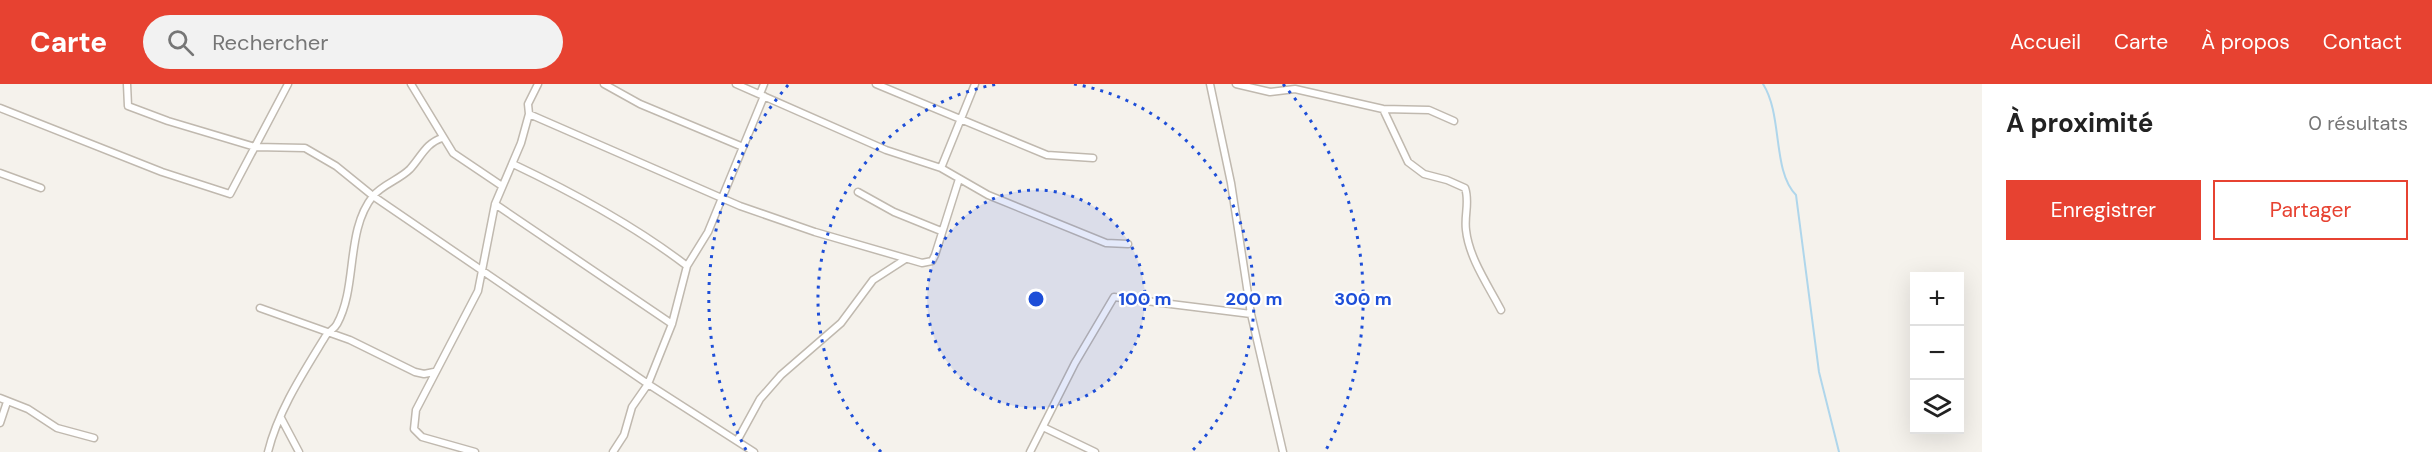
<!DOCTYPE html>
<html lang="fr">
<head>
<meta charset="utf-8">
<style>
	:root { --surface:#fff; --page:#f2f2f2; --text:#222; --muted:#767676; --line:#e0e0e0; --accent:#e74231 }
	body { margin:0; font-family:"DM Sans",sans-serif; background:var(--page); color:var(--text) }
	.controls { position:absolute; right:18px; bottom:18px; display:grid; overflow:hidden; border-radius:0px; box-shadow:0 6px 24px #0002 }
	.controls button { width:54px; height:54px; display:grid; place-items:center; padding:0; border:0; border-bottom:2px solid var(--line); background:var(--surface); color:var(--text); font:30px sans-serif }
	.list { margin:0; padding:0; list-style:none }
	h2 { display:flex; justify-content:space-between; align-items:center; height:78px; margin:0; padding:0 24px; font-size:26px }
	h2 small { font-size:20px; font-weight:400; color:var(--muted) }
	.actions { display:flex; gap:12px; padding:18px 24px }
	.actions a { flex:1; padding:14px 0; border:2px solid var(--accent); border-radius:0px; text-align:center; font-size:21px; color:var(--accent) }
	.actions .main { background:var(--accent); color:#fff }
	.icon { flex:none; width:33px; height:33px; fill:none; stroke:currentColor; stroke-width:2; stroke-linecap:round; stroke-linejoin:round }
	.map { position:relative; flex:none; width:1982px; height:368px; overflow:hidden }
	header { display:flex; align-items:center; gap:36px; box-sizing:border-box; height:84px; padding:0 30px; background:var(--accent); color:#fff }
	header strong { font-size:28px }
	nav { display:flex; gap:33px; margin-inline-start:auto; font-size:21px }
	.search { width:420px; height:54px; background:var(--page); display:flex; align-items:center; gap:15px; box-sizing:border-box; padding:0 21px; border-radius:33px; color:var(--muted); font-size:22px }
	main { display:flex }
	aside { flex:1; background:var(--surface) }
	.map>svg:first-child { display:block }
</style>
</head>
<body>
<header>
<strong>Carte</strong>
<div class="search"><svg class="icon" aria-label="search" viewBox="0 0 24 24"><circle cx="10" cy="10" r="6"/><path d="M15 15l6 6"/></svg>Rechercher</div>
<nav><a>Accueil</a><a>Carte</a><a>À propos</a><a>Contact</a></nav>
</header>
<main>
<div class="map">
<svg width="1982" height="368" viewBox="0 0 1982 368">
	<rect width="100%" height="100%" fill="#f5f2ec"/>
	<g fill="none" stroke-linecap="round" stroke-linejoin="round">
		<path stroke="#afd6eb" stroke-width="2" d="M 1763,0 C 1783,31 1772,87 1796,111 L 1819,288 L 1839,368"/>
		<defs>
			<path id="street" d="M 127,0 L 128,22 L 168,37 L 255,63 L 305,64 L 336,82 L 373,112 L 648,300 L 754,368
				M 411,0 L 453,69 L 502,102
				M 604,0 L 640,20 L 743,63 L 708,148 L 687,182 L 672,240 L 648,300 L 632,323 L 624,351 L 613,368
				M 736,0 L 886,66 L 941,84 L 988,111 L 1106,159 L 1128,160
				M 876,0 L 1047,71 L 1093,74
				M 1210,0 L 1231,99 L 1251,230 L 1283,368
				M 1236,0 L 1270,8 L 1295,5 L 1383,25 L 1429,26 L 1454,37
				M 760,10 L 764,0
				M 0,24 L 162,88 L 230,110 L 288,0
				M 1383,25 L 1408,78 L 1424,90 L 1447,96 L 1465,104 C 1470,118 1464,131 1466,146 C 1469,174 1488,201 1501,226
				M 529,30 L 740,122 L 815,148 L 922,179 L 932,177 L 935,171 L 959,95
				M 743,63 L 764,12
				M 513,80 C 574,109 634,141 687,182
				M 941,84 L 975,0
				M 0,89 L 41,104
				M 858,108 L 894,128 L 941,147
				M 495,120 L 672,240
				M 260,224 L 350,256 L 415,288 L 424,290 L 434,288
				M 0,314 L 28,325 L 57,344 L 94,354
				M 281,334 L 299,368
				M 0,339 L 7,318
				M 1045,344 L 1095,368
				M 737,357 L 760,315 L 781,291 L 841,239 L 873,196 L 904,176
				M 268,368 C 278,327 303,289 325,253 C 328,247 334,246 337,240 C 358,202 345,147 373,112 C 383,100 399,96 410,85 C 421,73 426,59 442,54
				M 475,368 L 422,353 L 414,345 L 416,326 L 478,207 L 495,120 L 521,59 L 529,30 L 528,20 L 538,0
				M 1030,368 L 1075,279 L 1114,213 L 1251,230"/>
		</defs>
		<use href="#street" stroke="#c0b9af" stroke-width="9"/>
		<use href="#street" stroke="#fff" stroke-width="6"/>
	</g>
	<circle cx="1036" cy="215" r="109" fill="#1d4ed8" fill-opacity=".12"/>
	<g fill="none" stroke="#1d4ed8" stroke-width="3" stroke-dasharray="3 6">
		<circle cx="1036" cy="215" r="109"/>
		<path d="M881 368A218 218 0 0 1 998 0M1074 0A218 218 0 0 1 1191 368"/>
		<path d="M746 366A327 327 0 0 1 789 0M1283 0A327 327 0 0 1 1326 366"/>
	</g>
	<circle cx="1036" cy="215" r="9" fill="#1d4ed8" stroke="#fff" stroke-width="3"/>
	<g font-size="18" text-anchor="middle" font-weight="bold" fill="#1d4ed8" stroke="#fff" stroke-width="4.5" stroke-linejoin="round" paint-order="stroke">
		<text x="1145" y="221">100 m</text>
		<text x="1254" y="221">200 m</text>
		<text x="1363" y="221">300 m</text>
	</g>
</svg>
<div class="controls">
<button>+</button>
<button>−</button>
<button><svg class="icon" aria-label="layers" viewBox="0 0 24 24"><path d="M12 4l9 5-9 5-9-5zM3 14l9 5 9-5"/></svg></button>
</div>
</div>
<aside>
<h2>À proximité<small>0 résultats</small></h2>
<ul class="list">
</ul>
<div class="actions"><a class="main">Enregistrer</a><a>Partager</a></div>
</aside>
</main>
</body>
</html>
